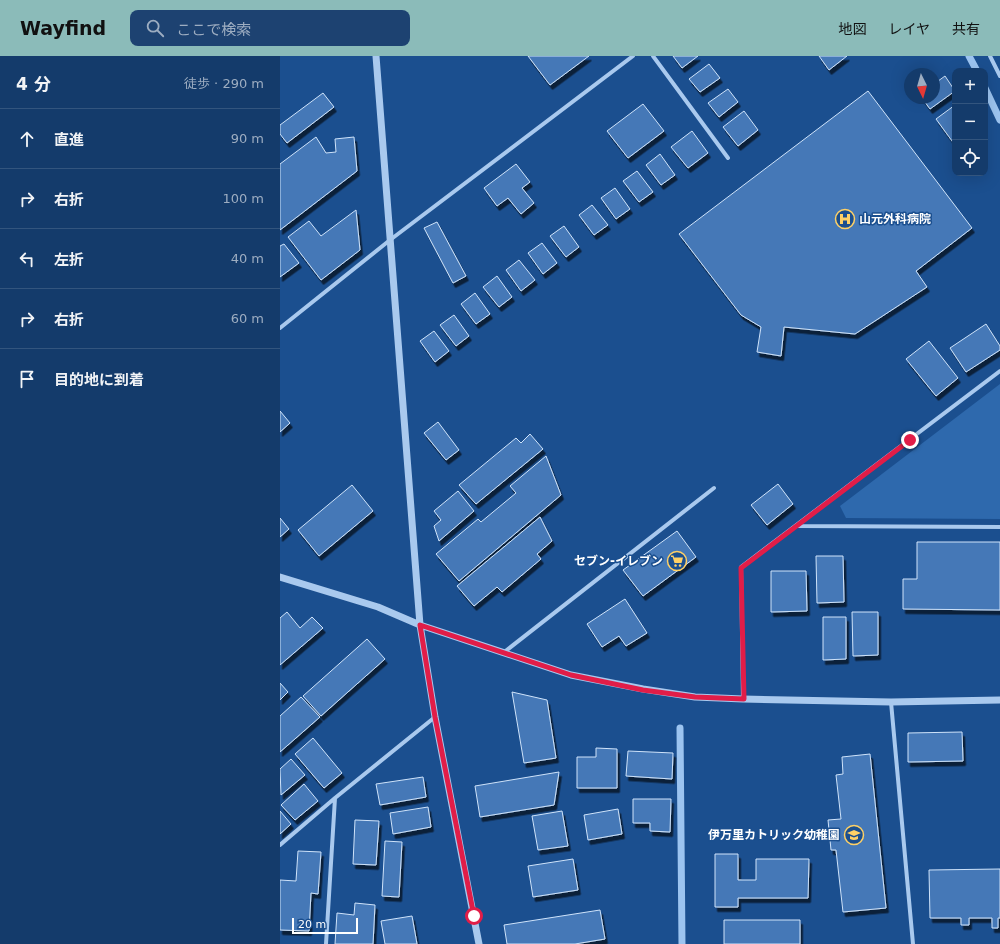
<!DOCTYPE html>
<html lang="ja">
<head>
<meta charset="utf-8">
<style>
	:root { --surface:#143b6b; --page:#1d4271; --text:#f1f3f6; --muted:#9dadc1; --line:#33557e; --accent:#8bbbb9 }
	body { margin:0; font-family:"DejaVu Sans","Noto Sans JP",sans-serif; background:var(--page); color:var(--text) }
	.controls { position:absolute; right:12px; top:12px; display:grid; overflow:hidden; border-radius:8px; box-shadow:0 4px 16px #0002 }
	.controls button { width:36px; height:36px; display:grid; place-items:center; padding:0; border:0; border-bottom:1px solid var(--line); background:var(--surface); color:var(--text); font:20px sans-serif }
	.compass { position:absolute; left:624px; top:12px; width:36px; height:36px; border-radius:50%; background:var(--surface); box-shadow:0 4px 16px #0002; rotate:175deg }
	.scale { position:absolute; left:12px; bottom:10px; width:66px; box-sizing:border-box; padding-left:4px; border:2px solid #fff; border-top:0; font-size:11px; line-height:14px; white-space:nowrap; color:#fff; -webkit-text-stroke:3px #1b4f8f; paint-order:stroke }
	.stop { position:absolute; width:12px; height:12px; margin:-9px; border:3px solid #e11d48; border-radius:50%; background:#fff }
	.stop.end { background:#e11d48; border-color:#fff; box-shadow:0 1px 4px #0008 }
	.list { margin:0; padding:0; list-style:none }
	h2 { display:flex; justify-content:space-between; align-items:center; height:52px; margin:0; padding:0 16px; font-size:17px }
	h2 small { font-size:13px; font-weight:400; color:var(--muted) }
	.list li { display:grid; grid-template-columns:26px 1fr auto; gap:12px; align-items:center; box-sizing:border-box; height:60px; padding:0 16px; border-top:1px solid var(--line) }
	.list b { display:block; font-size:15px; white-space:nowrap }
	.list em { font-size:13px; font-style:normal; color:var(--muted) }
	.icon { flex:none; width:22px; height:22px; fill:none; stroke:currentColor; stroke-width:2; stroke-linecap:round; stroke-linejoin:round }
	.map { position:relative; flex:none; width:720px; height:888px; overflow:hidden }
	header { display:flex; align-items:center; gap:24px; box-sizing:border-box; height:56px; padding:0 20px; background:var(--accent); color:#111 }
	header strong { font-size:19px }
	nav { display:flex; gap:22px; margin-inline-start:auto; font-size:14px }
	.search { width:280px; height:36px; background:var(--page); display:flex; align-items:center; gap:10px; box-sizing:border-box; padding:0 14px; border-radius:8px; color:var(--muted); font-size:15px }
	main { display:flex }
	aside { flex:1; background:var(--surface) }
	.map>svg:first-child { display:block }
</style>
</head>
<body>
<header>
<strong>Wayfind</strong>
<div class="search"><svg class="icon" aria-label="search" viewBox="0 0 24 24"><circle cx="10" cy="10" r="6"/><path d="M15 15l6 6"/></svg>ここで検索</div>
<nav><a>地図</a><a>レイヤ</a><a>共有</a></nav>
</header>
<main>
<aside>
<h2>4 分<small>徒歩 · 290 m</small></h2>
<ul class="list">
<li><svg class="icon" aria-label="ahead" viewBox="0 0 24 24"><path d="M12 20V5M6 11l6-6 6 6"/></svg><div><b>直進</b></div><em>90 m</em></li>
<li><svg class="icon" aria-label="right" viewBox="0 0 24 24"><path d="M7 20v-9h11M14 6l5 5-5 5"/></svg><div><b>右折</b></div><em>100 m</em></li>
<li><svg class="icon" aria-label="left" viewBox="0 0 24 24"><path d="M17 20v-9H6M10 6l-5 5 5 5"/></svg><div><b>左折</b></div><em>40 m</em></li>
<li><svg class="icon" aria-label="right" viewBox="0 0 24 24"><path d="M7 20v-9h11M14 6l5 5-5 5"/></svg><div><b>右折</b></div><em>60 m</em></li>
<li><svg class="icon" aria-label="arrive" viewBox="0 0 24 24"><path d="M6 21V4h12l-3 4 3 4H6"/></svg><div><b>目的地に到着</b></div></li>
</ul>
</aside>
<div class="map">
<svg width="720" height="888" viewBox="0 0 720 888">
	<defs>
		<filter id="shadow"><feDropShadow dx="2.5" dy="4.5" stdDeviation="0" flood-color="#0009"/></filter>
	</defs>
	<rect width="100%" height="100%" fill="#1b4f8f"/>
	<path fill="#2e69ad" d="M 720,328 L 720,463 L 566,462 L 560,450 Z"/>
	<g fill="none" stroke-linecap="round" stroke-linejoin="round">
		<path stroke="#9cc4f0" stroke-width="7" d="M 689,0 L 697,15
			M 705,32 L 720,64
			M 400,672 L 402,888"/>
	</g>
	<path fill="#4478b7" stroke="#cfe3fa" filter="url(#shadow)" d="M 248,0 L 309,0 L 270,29 Z
		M 393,0 L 418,0 L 402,12 Z
		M 539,0 L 567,0 L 549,14 Z
		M 429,8 L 440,22 L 420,36 L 409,23 Z
		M 665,20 L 675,35 L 650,53 L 642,42 L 654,42 L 654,28 Z
		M 448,33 L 458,46 L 439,61 L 428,47 Z
		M 588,35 L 692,172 L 636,215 L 647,231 L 575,278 L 504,271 L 501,300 L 477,296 L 481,271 L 461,259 L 399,178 Z
		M 43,37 L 54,51 L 7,87 L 0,78 L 0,69 Z
		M 363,48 L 384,75 L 348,102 L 327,75 Z
		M 675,49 L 675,89 L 656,63 Z
		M 464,55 L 478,74 L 458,90 L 443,71 Z
		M 412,75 L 428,97 L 408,112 L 391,91 Z
		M 36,81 L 46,97 L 56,96 L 55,83 L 74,81 L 77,115 L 0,174 L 0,108 Z
		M 380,98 L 395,119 L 381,129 L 366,109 Z
		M 236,108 L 250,126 L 242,132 L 254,147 L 241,158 L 228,142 L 217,150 L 204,132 Z
		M 357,115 L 373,136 L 359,146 L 343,125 Z
		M 335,132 L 350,153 L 336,163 L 321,142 Z
		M 312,149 L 328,169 L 314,179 L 299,159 Z
		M 76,154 L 80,194 L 41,224 L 8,181 L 29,165 L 41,180 Z
		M 157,166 L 186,220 L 173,227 L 144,172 Z
		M 284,170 L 299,191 L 286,201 L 270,180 Z
		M 262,187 L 277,207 L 263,218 L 248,197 Z
		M 4,188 L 19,207 L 0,221 L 0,190 Z
		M 239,204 L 255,224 L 241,235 L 226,214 Z
		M 217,220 L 232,241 L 219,251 L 203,231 Z
		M 195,237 L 210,258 L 196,268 L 181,248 Z
		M 174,259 L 189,280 L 176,290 L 160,269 Z
		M 706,268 L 720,290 L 720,294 L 686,316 L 670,292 Z
		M 154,275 L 169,295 L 155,306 L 140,285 Z
		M 649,285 L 678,322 L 656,340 L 626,303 Z
		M 0,355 L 10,367 L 0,376 Z
		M 158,366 L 179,394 L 166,404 L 144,377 Z
		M 250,378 L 263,393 L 196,448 L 179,429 L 236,382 L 241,387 Z
		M 266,400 L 281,439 L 179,525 L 156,498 L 198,463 L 201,466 L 236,437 L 230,430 Z
		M 498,428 L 513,448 L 487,469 L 471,449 Z
		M 72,429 L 93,455 L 39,500 L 18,474 Z
		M 178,435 L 194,455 L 159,485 L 154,470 L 161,464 L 154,455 Z
		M 260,461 L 272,485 L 257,498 L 261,503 L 222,536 L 217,531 L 194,550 L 177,530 Z
		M 0,462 L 9,473 L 0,481 Z
		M 397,475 L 416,501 L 363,540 L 343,514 Z
		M 637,486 L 720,486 L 720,554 L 623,553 L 623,523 L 637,523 Z
		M 536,500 L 563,500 L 564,546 L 537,547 Z
		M 491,515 L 526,515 L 527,555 L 491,556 Z
		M 345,543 L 367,577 L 346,590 L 339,580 L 322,591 L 307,568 Z
		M 7,556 L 20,572 L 32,561 L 43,572 L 0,609 L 0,562 Z
		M 572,556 L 598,556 L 598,599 L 573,600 Z
		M 543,561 L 566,561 L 566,603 L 543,604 Z
		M 87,583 L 105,603 L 41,660 L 23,640 Z
		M 0,627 L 8,636 L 0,644 Z
		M 232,636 L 267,644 L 276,702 L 244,707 Z
		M 21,641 L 40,661 L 0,696 L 0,660 Z
		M 682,676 L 683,705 L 628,706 L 628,677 Z
		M 33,682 L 62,717 L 44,732 L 15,698 Z
		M 316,692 L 337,693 L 337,732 L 297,732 L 297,701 L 316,701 Z
		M 348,695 L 393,697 L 392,723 L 346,720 Z
		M 590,698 L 606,852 L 563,856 L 556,794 L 551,794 L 548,764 L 561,763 L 556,719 L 563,718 L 562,701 Z
		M 11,703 L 25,719 L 1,739 L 0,713 Z
		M 279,716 L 274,749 L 200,761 L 195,730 Z
		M 143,721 L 146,741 L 100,749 L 96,728 Z
		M 24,728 L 38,745 L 15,764 L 1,749 Z
		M 353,743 L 391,743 L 390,776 L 370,775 L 370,767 L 353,767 Z
		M 148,751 L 151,771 L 113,778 L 110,757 Z
		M 338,753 L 342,778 L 308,784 L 304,759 Z
		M 0,755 L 11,768 L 0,778 Z
		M 282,755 L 288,790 L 258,794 L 252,760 Z
		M 75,764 L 99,765 L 96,809 L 73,808 Z
		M 105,785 L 122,786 L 119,841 L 102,840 Z
		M 18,795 L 41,796 L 38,838 L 31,837 L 29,875 L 0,874 L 0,824 L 16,825 Z
		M 435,798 L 458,798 L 458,824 L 476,824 L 476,803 L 529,803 L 528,842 L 458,842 L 458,851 L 435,851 Z
		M 293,803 L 298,834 L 253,841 L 248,810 Z
		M 720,813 L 720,862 L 718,862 L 718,872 L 712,872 L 712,862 L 689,862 L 689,869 L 681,869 L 681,862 L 650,862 L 649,814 Z
		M 75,847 L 95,849 L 93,888 L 55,888 L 57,857 L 74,859 Z
		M 320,854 L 325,883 L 295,888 L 227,888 L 224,869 Z
		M 132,860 L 137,888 L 105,888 L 101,865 Z
		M 444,864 L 520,864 L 520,888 L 444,888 Z"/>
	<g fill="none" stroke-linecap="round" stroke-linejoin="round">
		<path stroke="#a9c9ee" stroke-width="4" d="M 373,0 L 448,102
			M 710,0 L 720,20
			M 0,272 L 110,184 L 353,0
			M 517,470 L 720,471
			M 223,597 L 434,432
			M 463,643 L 461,511 L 720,315
			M 611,646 L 633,888
			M 0,789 L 55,742 L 155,661
			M 46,888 L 55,742"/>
		<path stroke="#a9c9ee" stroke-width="7" d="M 96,0 L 140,569 L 155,661 L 199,888
			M 0,521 L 98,551 L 140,569 L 291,619 L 363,633 L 415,641 L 463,643 L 611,646 L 720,644"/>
	</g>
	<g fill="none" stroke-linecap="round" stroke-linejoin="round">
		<path stroke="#e11d48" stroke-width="5" d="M 194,860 L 155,661 L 140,569 L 291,619 L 363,634 L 415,641 L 464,643 L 461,512 L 630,384"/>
	</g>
	<defs>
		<symbol id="hospital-ring" viewBox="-11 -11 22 22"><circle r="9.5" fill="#1b4f8f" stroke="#ffd166" stroke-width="1.5"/><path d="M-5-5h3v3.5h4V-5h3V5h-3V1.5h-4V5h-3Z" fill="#ffd166"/></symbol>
		<symbol id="supermarket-ring" viewBox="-11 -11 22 22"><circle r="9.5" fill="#1b4f8f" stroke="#ffd166" stroke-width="1.5"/><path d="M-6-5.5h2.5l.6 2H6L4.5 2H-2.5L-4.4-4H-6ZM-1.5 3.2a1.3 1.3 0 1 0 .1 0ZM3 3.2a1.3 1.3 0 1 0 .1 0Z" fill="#ffd166"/></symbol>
		<symbol id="school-ring" viewBox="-11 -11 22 22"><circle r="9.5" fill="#1b4f8f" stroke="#ffd166" stroke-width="1.5"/><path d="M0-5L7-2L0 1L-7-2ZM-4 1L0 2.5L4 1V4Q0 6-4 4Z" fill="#ffd166"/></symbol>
	</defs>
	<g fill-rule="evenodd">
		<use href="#hospital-ring" x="554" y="152" width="22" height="22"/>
		<use href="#supermarket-ring" x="386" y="494" width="22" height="22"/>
		<use href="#school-ring" x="563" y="768" width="22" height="22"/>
	</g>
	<g text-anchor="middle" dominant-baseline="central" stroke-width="3" stroke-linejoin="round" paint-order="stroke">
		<g font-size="12" font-weight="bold" fill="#fff" stroke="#1b4f8f" text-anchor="end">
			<text x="579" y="163" text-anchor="start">山元外科病院</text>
			<text x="383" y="505">セブン-イレブン</text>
			<text x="560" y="779">伊万里カトリック幼稚園</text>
		</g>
	</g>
</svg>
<div class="controls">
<button>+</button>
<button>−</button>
<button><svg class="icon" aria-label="locate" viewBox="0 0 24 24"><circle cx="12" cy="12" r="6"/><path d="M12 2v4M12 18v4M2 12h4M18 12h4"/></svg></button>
</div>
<svg class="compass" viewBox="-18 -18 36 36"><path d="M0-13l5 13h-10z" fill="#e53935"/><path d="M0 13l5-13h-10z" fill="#9dadc1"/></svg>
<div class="scale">20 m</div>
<div class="stop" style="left:194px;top:860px"></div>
<div class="stop end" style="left:630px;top:384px"></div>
</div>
</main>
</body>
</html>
